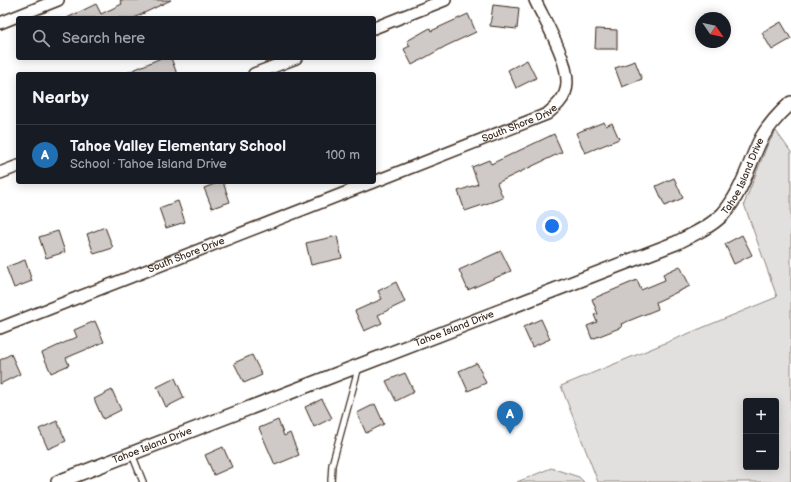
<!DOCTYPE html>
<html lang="en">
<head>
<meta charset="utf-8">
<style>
	:root { --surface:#171b24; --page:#242831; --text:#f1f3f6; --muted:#9ea1a6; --line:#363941; --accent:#1f6fb2 }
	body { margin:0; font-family:"Balsamiq Sans",sans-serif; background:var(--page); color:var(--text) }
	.controls { position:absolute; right:12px; bottom:12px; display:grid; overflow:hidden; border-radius:4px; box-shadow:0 2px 10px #0003 }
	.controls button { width:36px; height:36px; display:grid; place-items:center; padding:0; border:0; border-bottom:1px solid var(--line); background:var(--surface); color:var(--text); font:20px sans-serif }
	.compass { position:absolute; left:695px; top:12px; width:36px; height:36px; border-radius:50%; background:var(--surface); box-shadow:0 2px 10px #0003; rotate:124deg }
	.you { position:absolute; left:552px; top:226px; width:14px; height:14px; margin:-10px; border:3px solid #fff; border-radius:50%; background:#1a73e8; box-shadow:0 0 0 6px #1a73e833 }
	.badge { display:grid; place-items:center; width:26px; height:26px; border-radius:50%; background:var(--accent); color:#fff; font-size:13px; font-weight:700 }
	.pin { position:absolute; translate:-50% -33px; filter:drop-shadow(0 1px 2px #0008) }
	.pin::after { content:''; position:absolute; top:21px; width:14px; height:12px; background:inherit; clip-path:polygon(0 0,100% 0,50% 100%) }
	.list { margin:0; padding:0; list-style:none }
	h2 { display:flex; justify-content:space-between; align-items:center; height:52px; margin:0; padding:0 16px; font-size:17px }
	h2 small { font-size:13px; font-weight:400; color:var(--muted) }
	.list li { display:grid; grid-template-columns:26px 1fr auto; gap:12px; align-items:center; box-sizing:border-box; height:60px; padding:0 16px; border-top:1px solid var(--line) }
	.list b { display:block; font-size:15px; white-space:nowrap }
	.list p { margin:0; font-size:13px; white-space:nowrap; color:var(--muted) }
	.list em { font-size:13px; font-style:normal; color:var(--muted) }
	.icon { flex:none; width:22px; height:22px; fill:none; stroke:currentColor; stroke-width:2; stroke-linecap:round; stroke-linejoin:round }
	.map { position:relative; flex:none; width:791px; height:482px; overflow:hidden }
	.search { position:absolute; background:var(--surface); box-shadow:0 2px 10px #0003; left:16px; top:16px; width:360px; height:44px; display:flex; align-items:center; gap:10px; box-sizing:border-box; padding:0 14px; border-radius:4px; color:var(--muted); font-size:15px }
	.panel { position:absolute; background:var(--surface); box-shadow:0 2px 10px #0003; left:16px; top:72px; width:360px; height:112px; border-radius:4px }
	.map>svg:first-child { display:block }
</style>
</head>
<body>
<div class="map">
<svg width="791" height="482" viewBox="0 0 791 482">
	<rect width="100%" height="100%" fill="#fff"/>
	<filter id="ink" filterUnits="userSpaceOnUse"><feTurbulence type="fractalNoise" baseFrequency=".025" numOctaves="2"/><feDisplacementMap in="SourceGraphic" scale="8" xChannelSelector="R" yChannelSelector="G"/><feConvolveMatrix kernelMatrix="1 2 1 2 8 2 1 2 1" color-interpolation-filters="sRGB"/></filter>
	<g filter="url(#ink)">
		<path fill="#e2e0de" stroke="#8e857e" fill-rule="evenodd" d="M 776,131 L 791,152 L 791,482 L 598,482 L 561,386 L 777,297 L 744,204 L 767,146 ZM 746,401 L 776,401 L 776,467 L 746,467 Z
			M 551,468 L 579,477 L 584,482 L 517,482 Z"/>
		<path fill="#cfcac7" stroke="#3b2a1e" d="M 120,0 L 171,0 L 134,18 L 67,18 L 96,4 L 101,14 L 122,4 Z
			M 493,5 L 519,8 L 517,29 L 490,26 Z
			M 468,14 L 476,32 L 446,46 L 412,65 L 404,49 L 410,46 L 407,41 L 430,28 L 431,31 Z
			M 781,22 L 791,39 L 772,50 L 762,33 Z
			M 596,29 L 617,30 L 617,49 L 595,49 Z
			M 161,58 L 171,58 L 177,74 L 124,74 Z
			M 527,60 L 536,78 L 516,88 L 508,70 Z
			M 635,61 L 642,79 L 622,87 L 615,68 Z
			M 604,122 L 606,126 L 612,123 L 619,139 L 585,153 L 576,133 Z
			M 554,134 L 562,152 L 497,183 L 503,198 L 465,211 L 458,191 L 478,184 L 472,167 L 489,160 L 491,164 Z
			M 674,178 L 683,198 L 665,206 L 656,186 Z
			M 220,182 L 223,182 L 230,202 L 212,208 L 204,188 Z
			M 178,201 L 185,222 L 166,228 L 159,208 Z
			M 105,227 L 113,248 L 94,254 L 87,234 Z
			M 58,231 L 65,252 L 46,258 L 39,237 Z
			M 742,235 L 752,255 L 734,264 L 725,244 Z
			M 337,236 L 342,258 L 311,265 L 306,243 Z
			M 501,251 L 511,271 L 468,290 L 459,270 Z
			M 25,260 L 32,281 L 14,288 L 6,267 Z
			M 680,266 L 690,286 L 656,302 L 658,309 L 621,324 L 622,327 L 592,339 L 587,326 L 597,322 L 594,315 L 598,314 L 592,299 L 637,280 L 641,290 L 665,280 L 663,274 Z
			M 396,282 L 405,302 L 378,315 L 382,323 L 364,331 L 355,311 L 382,299 L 378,291 Z
			M 541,319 L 550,339 L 532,347 L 523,327 Z
			M 95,321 L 104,342 L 66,358 L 69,365 L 51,373 L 42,353 L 77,337 L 74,330 Z
			M 11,354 L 20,374 L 0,384 L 0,360 Z
			M 252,355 L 262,375 L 244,383 L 234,363 Z
			M 477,363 L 486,383 L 468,391 L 459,371 Z
			M 405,373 L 414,392 L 396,401 L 386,381 Z
			M 175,378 L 184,398 L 166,407 L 157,387 Z
			M 112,390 L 121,410 L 103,419 L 94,399 Z
			M 322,399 L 332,418 L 314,427 L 305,407 Z
			M 375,404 L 384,424 L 366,433 L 357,413 Z
			M 278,420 L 284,436 L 290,433 L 299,455 L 275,465 L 259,428 Z
			M 57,421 L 66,441 L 48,449 L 39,429 Z
			M 223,447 L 232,467 L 214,475 L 205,455 Z"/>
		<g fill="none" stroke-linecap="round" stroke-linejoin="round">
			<defs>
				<path id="service" d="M 132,454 L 143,482
					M 331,482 L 332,465 L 359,366"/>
				<g id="minor">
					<path d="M 0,23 L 58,0"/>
					<path d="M 374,28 L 445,0"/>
					<path d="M 254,74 L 296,58"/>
					<path d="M 0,173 L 18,166"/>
					<path id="s1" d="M 374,182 L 547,114 C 554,108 562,102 565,93 C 575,70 545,22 535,0"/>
					<path id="s2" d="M 0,328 L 373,182"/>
				</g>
				<g id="tertiary">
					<path id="s3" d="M 58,482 L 676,243 C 692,235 710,227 723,214 C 741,194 748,167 759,143 C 766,128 779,114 791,103"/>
				</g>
			</defs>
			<use href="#service" stroke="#3b2a1e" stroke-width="8"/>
			<use href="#minor" stroke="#3b2a1e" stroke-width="14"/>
			<use href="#tertiary" stroke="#3b2a1e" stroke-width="16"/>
			<use href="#service" stroke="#fff" stroke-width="5.5"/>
			<use href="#minor" stroke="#fff" stroke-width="11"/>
			<use href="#tertiary" stroke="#fff" stroke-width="13"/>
		</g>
	</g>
	<g text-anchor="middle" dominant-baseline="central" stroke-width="3" stroke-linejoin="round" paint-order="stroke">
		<g font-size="10" fill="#3b2a1e" stroke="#fff">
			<text stroke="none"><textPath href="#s1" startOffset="157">South Shore Drive</textPath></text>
			<text stroke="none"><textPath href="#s3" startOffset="761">Tahoe Island Drive</textPath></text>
			<text stroke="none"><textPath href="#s2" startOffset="200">South Shore Drive</textPath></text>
			<text stroke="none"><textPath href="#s3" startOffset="425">Tahoe Island Drive</textPath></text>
			<text stroke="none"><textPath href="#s3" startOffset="101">Tahoe Island Drive</textPath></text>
		</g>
	</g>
</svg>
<div class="controls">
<button>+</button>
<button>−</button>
</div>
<svg class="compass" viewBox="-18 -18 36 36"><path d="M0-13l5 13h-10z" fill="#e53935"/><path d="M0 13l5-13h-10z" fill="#9ea1a6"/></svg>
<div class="you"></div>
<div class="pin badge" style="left:510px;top:434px">A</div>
<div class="search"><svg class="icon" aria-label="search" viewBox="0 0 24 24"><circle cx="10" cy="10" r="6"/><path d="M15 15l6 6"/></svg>Search here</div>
<section class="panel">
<h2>Nearby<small></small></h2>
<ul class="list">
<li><span class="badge">A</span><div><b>Tahoe Valley Elementary School</b><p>School · Tahoe Island Drive</p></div><em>100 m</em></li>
</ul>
</section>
</div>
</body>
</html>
